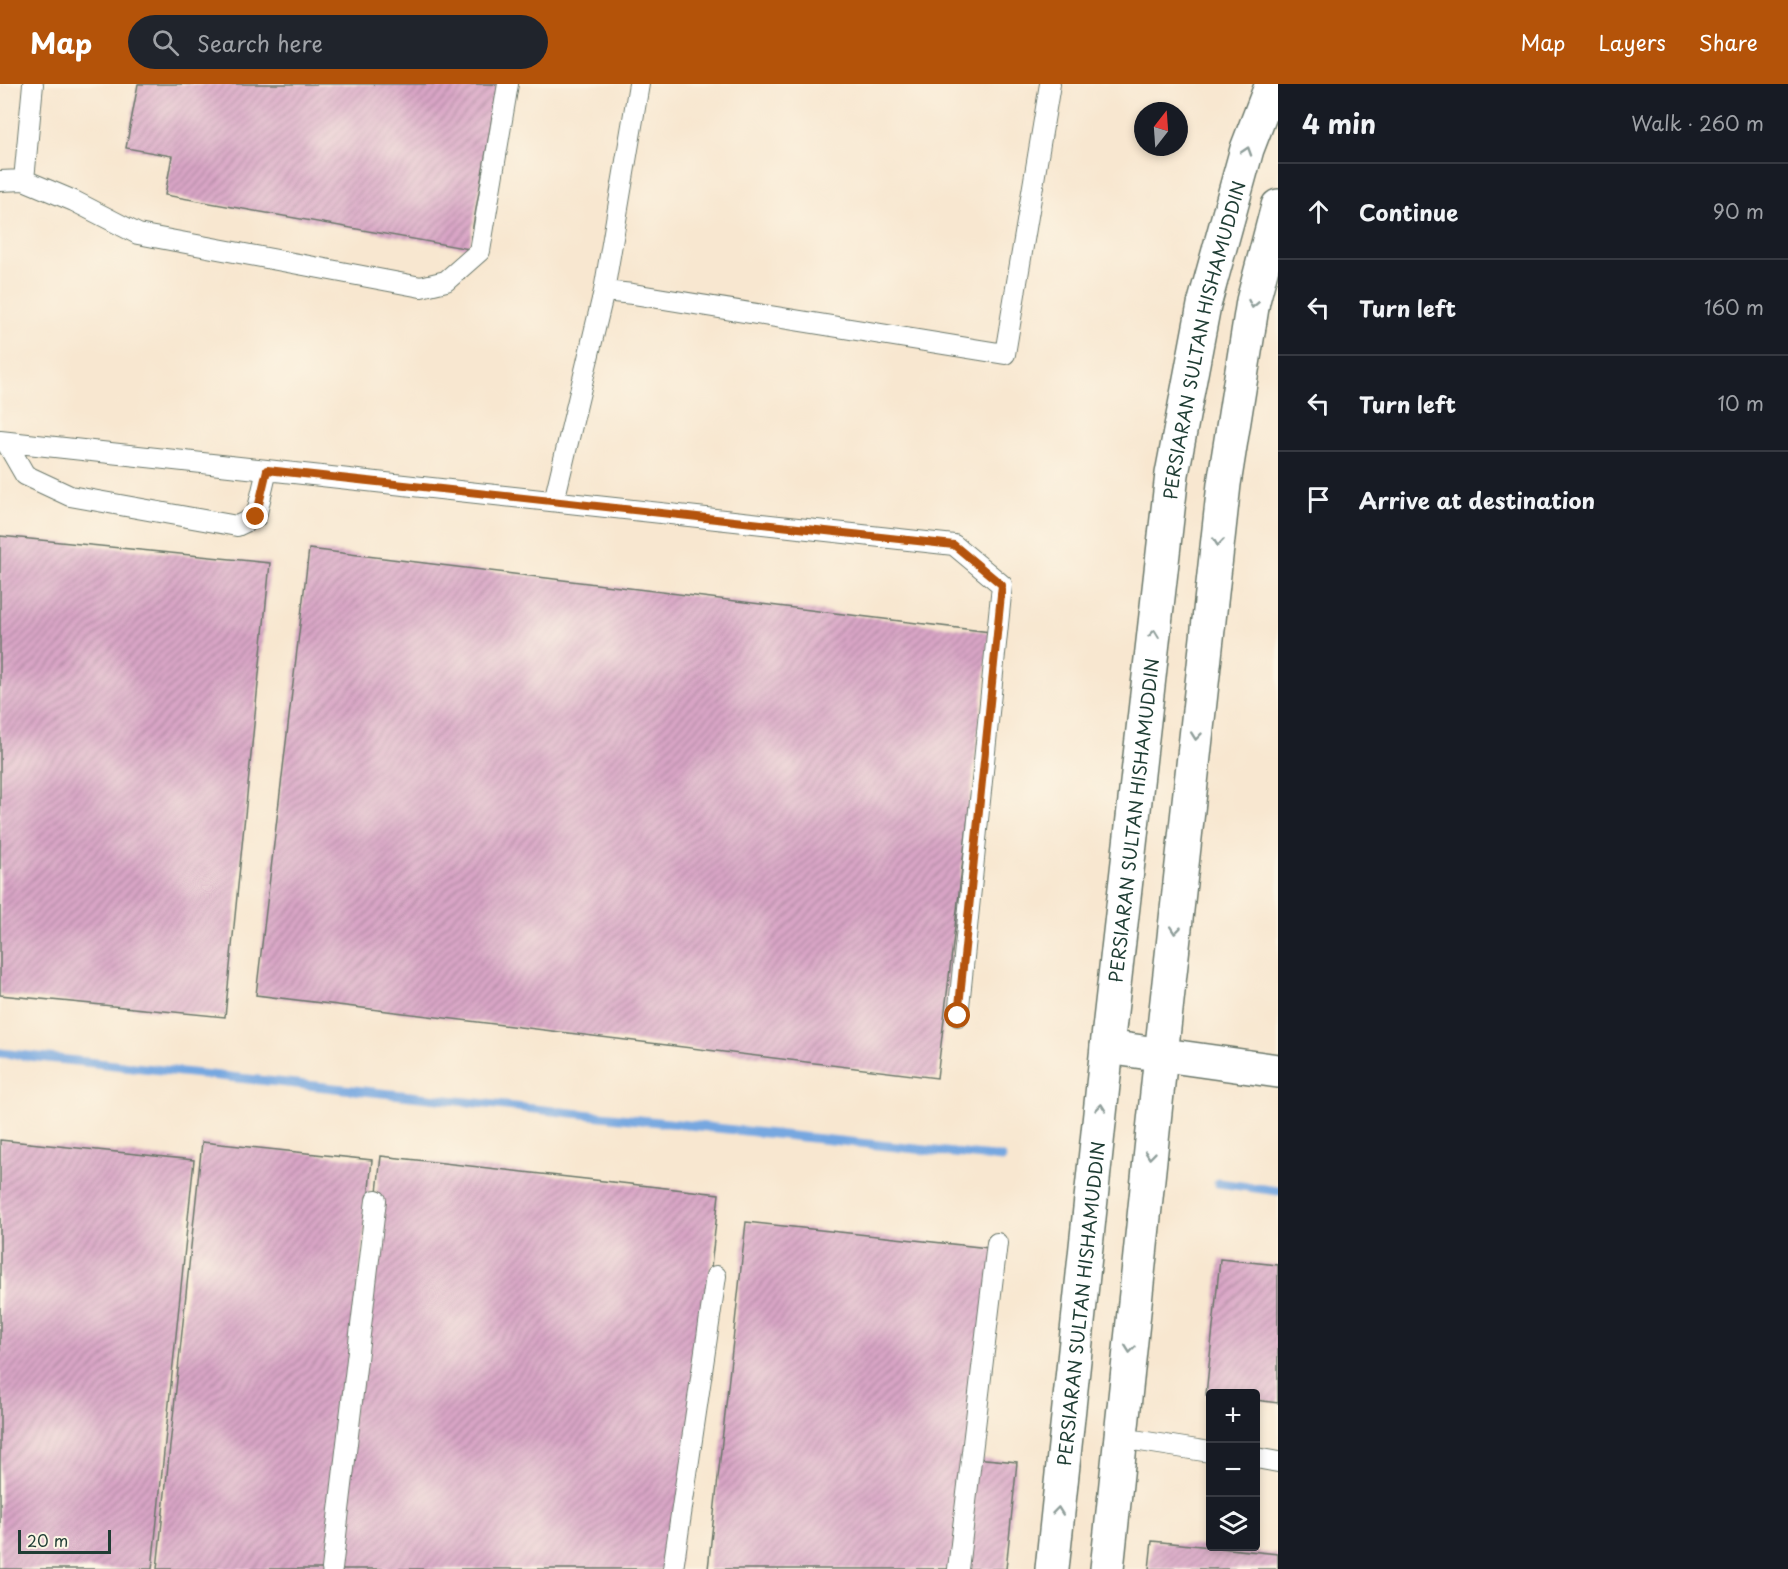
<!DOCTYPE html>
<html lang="en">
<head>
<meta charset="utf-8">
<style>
	:root { --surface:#171b24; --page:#20242c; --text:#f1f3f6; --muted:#9ea1a6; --line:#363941; --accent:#b45309 }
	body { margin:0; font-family:"Playpen Sans",sans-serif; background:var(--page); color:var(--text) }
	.controls { position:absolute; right:18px; bottom:18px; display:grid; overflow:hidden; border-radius:6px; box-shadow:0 3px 9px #0003 }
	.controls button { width:54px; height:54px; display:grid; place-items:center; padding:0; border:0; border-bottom:2px solid var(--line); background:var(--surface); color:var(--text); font:30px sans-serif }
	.compass { position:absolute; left:1134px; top:18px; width:54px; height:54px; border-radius:50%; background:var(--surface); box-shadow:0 3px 9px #0003; rotate:17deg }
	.scale { position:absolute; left:18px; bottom:15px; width:93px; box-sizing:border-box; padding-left:6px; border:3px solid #1f3d34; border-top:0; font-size:16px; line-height:21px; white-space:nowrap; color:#1f3d34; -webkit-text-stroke:4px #fcf5e5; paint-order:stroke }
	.stop { position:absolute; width:18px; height:18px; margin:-14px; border:4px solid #b45309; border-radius:50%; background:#fff }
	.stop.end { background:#b45309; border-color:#fff; box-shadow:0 2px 6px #0008 }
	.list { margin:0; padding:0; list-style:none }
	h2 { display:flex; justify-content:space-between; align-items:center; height:78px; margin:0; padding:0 24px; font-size:26px }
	h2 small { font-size:20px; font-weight:400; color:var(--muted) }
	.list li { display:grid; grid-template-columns:39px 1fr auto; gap:18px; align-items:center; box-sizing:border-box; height:96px; padding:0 24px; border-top:2px solid var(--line) }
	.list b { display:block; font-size:22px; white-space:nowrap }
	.list em { font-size:20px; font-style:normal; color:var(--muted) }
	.icon { flex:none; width:33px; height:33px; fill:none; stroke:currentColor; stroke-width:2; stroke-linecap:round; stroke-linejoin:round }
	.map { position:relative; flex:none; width:1278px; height:1485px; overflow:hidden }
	header { display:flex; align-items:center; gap:36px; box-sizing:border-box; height:84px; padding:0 30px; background:var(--accent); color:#fff }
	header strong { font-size:28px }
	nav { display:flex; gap:33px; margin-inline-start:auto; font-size:21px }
	.search { width:420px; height:54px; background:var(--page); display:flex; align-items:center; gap:15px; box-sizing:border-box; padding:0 21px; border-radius:33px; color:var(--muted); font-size:22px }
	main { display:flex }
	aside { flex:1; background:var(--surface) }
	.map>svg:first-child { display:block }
</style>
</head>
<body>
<header>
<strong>Map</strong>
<div class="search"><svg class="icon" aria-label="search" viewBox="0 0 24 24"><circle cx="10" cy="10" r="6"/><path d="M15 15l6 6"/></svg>Search here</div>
<nav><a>Map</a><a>Layers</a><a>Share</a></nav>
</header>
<main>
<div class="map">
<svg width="1278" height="1485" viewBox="0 0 1278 1485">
	<defs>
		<pattern id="building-hatch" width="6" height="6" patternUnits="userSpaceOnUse" patternTransform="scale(1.5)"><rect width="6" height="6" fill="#d9a5c6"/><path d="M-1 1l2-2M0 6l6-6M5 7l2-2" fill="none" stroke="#af88a2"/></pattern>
	</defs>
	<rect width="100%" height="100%" fill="#fcf5e5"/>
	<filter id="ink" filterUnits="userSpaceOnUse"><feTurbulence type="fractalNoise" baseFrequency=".0167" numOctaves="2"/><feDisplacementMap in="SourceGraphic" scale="12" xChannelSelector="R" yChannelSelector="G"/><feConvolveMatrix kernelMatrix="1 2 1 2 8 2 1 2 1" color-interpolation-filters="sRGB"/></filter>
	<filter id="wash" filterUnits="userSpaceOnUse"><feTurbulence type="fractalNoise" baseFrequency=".008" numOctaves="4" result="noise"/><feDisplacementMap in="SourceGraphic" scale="24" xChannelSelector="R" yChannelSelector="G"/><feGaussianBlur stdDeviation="1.35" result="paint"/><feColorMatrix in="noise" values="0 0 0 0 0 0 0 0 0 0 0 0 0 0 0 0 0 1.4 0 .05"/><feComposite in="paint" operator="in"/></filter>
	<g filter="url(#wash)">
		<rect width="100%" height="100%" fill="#f8e7d0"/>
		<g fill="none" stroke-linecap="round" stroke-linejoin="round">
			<path stroke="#76a7e0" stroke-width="9" d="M 0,969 L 1002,1074
				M 1218,1099 L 1278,1107"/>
		</g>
		<g id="blocks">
			<path fill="url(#building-hatch)" d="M 138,0 L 498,0 L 469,165 L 165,111 L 172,72 L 126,64 Z
				M 0,452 L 270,479 L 225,933 L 0,911 Z
				M 309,465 L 990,548 L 937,994 L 256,911 Z
				M 0,1056 L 194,1076 L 152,1485 L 0,1485 Z
				M 202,1058 L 372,1076 L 329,1485 L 157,1485 Z
				M 381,1072 L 719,1110 L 678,1485 L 335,1485 Z
				M 746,1138 L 998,1165 L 975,1374 L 1017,1378 L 1006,1485 L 708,1485 Z
				M 1220,1175 L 1278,1181 L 1278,1319 L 1256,1316 L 1256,1310 L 1206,1311 Z
				M 1152,1457 L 1278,1470 L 1278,1485 L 1149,1485 Z"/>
		</g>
	</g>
	<g filter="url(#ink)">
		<use href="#blocks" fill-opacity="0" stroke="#6b786b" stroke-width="1.5"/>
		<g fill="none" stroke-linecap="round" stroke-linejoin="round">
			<defs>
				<path id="service" d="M 24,96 L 33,0
					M 0,97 L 24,96 L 74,117 L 138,150 L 421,203 L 446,197 L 480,167 L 508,0
					M 604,207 L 639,0
					M 0,357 L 954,461 L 1002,501 L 958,932
					M 6,358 L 25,391 L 70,412 L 237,442 L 256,433 L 267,386
					M 554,417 L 604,207 L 633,210 L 1005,270 L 1050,0
					M 1121,1354 L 1210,1368
					M 1256,1374 L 1278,1378
					M 332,1485 L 376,1116
					M 673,1485 L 716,1192
					M 958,1485 L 997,1159"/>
				<g id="tertiary">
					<path d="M 1107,963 L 1278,987"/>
					<path id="s1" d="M 1052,1485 L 1107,963 L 1172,390 L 1204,221 L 1247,65 L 1272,0"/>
					<path d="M 1107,1485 L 1161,971 L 1224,400 L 1253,217 L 1278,122"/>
				</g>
			</defs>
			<use href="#service" stroke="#6b786b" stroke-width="22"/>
			<use href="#tertiary" stroke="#6b786b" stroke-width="36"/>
			<use href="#service" stroke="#fff" stroke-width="20"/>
			<use href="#tertiary" stroke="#fff" stroke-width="33"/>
		</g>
		<defs><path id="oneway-chevron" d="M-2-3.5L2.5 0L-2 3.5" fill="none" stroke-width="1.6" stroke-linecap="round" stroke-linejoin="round" transform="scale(1.5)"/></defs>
		<g stroke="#8f9e9a">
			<use href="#oneway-chevron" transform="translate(1247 67) rotate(-72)"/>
			<use href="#oneway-chevron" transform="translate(1253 220) rotate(101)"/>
			<use href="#oneway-chevron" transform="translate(1218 458) rotate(96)"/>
			<use href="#oneway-chevron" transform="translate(1154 550) rotate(-83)"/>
			<use href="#oneway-chevron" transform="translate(1196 652) rotate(96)"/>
			<use href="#oneway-chevron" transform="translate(1175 846) rotate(96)"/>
			<use href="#oneway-chevron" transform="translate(1101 1024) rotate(-84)"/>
			<use href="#oneway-chevron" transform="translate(1150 1071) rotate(96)"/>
			<use href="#oneway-chevron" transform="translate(1130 1265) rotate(96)"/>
			<use href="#oneway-chevron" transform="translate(1058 1427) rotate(-84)"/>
		</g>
	</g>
	<g fill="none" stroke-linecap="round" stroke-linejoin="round" filter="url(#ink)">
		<path stroke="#b45309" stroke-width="8" d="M 256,433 L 267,386 L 954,461 L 1002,501 L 958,932"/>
	</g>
	<g text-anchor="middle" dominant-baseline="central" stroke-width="6" stroke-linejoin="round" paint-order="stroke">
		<g font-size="18" fill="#1f3d34" stroke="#fcf5e5">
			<text stroke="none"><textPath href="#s1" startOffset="1239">PERSIARAN SULTAN HISHAMUDDIN</textPath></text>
			<text stroke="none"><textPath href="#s1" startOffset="753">PERSIARAN SULTAN HISHAMUDDIN</textPath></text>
			<text stroke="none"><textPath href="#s1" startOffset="267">PERSIARAN SULTAN HISHAMUDDIN</textPath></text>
		</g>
	</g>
</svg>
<div class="controls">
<button>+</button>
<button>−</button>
<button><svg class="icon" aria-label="layers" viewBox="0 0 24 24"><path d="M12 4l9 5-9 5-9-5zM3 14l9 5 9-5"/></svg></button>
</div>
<svg class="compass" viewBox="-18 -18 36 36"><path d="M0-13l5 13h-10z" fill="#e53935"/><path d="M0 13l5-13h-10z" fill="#9ea1a6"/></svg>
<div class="scale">20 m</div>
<div class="stop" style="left:958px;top:932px"></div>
<div class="stop end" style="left:256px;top:433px"></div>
</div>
<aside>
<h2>4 min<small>Walk · 260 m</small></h2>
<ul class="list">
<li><svg class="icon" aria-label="ahead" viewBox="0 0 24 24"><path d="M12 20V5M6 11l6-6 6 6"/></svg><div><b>Continue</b></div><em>90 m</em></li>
<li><svg class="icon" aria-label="left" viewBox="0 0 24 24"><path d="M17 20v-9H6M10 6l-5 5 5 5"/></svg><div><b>Turn left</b></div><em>160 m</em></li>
<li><svg class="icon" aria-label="left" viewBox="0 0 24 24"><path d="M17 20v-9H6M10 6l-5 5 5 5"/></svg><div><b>Turn left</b></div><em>10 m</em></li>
<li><svg class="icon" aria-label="arrive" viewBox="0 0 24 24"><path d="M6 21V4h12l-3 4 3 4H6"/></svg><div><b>Arrive at destination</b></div></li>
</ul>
</aside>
</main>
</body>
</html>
